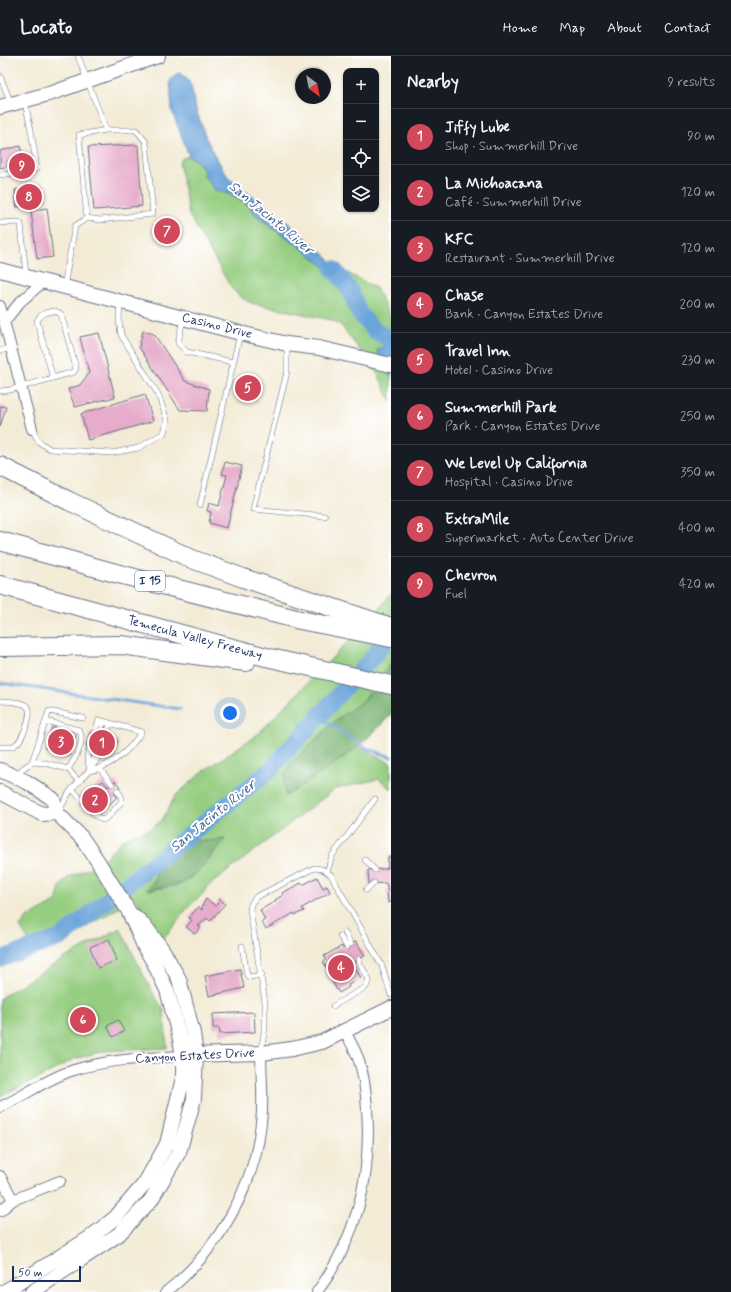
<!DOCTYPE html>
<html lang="en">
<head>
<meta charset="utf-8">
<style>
	:root { --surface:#171b24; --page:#20242c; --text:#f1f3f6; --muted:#9ea1a6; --line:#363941; --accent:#d1495b }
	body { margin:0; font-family:Mynerve,sans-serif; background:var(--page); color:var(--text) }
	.controls { position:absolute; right:12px; top:12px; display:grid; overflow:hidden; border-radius:8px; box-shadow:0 1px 3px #0004 }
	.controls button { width:36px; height:36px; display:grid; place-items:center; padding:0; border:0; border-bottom:1px solid var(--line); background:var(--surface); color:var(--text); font:20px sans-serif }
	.compass { position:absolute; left:295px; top:12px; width:36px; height:36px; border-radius:50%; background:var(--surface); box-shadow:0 1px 3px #0004; rotate:148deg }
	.scale { position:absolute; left:12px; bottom:10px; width:69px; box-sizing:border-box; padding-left:4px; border:2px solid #1b2f5e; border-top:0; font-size:11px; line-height:14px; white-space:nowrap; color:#1b2f5e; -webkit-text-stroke:3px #fff; paint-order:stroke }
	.you { position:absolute; left:230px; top:657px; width:14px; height:14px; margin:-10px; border:3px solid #fff; border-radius:50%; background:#1a73e8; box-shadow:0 0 0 6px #1a73e833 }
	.badge { display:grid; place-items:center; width:26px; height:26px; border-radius:50%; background:var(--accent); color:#fff; font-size:13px; font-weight:700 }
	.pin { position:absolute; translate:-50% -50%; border:2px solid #fff; box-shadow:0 1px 4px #0006 }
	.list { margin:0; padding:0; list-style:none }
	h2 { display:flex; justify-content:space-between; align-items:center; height:52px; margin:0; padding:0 16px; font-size:17px }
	h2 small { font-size:13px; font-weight:400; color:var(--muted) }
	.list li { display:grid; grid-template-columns:26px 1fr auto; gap:12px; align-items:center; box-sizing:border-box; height:56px; padding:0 16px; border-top:1px solid var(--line) }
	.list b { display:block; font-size:15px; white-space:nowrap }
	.list p { margin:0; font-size:13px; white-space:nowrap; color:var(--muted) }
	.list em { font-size:13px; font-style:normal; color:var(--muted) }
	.icon { flex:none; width:22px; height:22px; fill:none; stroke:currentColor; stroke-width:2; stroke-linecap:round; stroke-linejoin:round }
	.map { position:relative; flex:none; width:391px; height:1236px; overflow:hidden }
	header { display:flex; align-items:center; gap:24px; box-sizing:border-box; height:56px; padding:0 20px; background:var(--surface); border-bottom:1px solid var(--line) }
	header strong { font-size:19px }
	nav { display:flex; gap:22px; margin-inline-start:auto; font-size:14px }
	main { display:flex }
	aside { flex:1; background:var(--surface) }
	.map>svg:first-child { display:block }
</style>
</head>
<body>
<header>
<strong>Locato</strong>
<nav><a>Home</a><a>Map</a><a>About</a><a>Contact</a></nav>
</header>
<main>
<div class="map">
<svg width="391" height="1236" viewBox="0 0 391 1236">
	<rect width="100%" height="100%" fill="#fff"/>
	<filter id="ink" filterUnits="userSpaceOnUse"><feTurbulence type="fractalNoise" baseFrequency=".025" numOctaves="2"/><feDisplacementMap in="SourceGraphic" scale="8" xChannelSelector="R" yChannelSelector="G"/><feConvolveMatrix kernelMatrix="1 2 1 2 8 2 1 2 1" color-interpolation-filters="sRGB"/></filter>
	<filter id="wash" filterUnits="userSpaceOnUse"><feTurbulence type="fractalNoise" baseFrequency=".012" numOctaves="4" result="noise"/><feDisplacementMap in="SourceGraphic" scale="16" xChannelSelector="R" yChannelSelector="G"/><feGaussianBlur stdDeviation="0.9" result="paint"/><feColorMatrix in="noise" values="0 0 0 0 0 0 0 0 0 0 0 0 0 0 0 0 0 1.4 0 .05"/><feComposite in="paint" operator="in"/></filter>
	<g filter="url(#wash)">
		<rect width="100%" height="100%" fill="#f3ebd5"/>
		<path fill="#96ce81" stroke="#587e70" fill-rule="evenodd" d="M 189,100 C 204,109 207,119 215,134 C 222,136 230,137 236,140 C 247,146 254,157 263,165 C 289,185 325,203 343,232 L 349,225 L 338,212 L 376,232 L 391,263 L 391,292 L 384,291 L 386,313 L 391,321 L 391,346 L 379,320 L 341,269 L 332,264 L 251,247 L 242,242 L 232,233 L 189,159 L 179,106 L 183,102 Z
			M 391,538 L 391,608 L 363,645 L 336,664 L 284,726 L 286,739 L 325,714 L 357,690 L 391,707 L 391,733 L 379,723 L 335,733 L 207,831 C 201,842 198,841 190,849 C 180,860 174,873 162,883 L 135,842 L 54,891 C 32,898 31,887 20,871 L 27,862 L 56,846 L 60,831 L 67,822 L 92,811 L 104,803 L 124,782 L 150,773 L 162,764 L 176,739 L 189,728 L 201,717 L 258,678 L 378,555 ZM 173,783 L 207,785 L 225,783 C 214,798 198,820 181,828 C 171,832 158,832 148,834 L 154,824 L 160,800 Z
			M 120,872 L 149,930 L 164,955 L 167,992 L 104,995 L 74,1003 L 39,1022 L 0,1040 L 0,942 L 65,902 Z"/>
		<path fill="#78b16f" stroke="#4a7066" d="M 391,608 L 391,658 C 363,692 323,716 286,740 L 284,726 L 285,717 L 293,705 L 336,664 L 363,645 Z
			M 174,783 L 207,785 L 225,783 L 195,818 L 182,827 L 147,834 C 149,831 153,827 155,823 C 162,805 154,796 174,783 Z"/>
		<path fill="#6ba4da" stroke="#436a9c" d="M 179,17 L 187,22 L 191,30 L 196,53 L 206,82 L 214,98 L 228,121 L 296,173 L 325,199 L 349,225 L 346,231 L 344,232 L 333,219 L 319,206 L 292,185 L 271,171 L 255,158 L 249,149 L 235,140 L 215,134 L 204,120 L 203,112 L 198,105 L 189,100 L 172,55 L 170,25 L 175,19 Z
			M 384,291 L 391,292 L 391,321 L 378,299 L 377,294 Z"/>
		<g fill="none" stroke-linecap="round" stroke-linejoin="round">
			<path stroke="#6ba4da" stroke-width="3" d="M 0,627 L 180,653
				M 319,661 L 366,692 L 391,701"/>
			<path stroke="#6ba4da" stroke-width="17" d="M 333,213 L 337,217 L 351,236 L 359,257 L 374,274 L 388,282 L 391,290
				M 0,903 L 60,882 L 269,715 L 374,600 L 391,574"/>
		</g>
		<g id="blocks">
			<path fill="#e7abcb" d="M 138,89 L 142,150 L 94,154 L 88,91 Z
				M 20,90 L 24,106 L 0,112 L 0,95 Z
				M 42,131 L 43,147 L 17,151 L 15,134 Z
				M 47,152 L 53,201 L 37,203 L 31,155 Z
				M 143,275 L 154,278 L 185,325 L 209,333 L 207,355 L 180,354 L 139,291 Z
				M 99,277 L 115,341 L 75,351 L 68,333 L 80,329 L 89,317 L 80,281 Z
				M 145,338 L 153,365 L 88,384 L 81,358 Z
				M 0,350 L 6,351 L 0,371 Z
				M 225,406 L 242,410 L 227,472 L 209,467 L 211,456 L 207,455 L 209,447 L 219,450 L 227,419 L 222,418 Z
				M 58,670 L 67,673 L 66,676 L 76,679 L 69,700 L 45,692 L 52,671 L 57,673 Z
				M 91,676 L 118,685 L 113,699 L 86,690 Z
				M 103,725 L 108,731 L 115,725 L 120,731 L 114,737 L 117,741 L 98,759 L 84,741 L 84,740 Z
				M 388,801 L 391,801 L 391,846 L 388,847 L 387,829 L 385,827 L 369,828 L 368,814 L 384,813 L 388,812 Z
				M 317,821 L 323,832 L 327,830 L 330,836 L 302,852 L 304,855 L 295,859 L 294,857 L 266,873 L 261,866 L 265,864 L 260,854 L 276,845 L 275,844 L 283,839 L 282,837 L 301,827 L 303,829 Z
				M 206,843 L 216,850 L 220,843 L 225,848 L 210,865 L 207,862 L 198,870 L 201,871 L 195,878 L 186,871 L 192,864 L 189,862 L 198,851 L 201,854 L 203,853 L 201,852 Z
				M 109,883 L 117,904 L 98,912 L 90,891 Z
				M 356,885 L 365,900 L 353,907 L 361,922 L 348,929 L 349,931 L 339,937 L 327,917 L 329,917 L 323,906 L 326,904 L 324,900 L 342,890 L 343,893 Z
				M 240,913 L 244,932 L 209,940 L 205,920 Z
				M 254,956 L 255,976 L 220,978 L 219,972 L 213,972 L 213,958 Z
				M 118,964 L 124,975 L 113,981 L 107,970 Z"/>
		</g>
	</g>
	<g filter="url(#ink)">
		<use href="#blocks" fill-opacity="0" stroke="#677188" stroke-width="1"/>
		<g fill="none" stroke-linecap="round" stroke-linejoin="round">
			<defs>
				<path id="lane" d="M 0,20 L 11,47
					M 0,119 L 35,114 L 37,112 L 31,74 L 25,46
					M 87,162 L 100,164 L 153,158 L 146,86 L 136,74 L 106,74
					M 0,167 L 19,166 L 21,168 L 26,219
					M 64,230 L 75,170 L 87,162 L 79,79 L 106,74 L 78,0
					M 183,263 L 178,287 L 187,296 L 233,306
					M 287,289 L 287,316 L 253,453 L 325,460
					M 0,295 L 10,292
					M 0,335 L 10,334 L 74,316 L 76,312 L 61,258 L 55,255 C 47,256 41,257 37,265 L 53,322
					M 32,373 L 39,386 L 50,393 L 112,397 L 138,392 L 164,377 L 167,364 L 158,338 L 121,279 L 119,265 L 120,246
					M 200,449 L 240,278
					M 0,645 C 6,645 23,646 27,650 C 34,656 22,685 15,689 C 11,692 5,691 0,691
					M 46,665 L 79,674 C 86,685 75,703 68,713
					M 100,679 L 104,666
					M 106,681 L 110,667
					M 32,706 L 49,655 L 83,662
					M 90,712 L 96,693
					M 100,713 L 112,728
					M 90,715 C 111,710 130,695 141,676 L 99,664 L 95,677
					M 90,715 L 87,700 L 90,691
					M 19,722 L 22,713 L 32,706 L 45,707 L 68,713 L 79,726
					M 72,733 C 80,741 95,762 103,764 L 108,761 L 122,745 L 121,740 L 117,734
					M 59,755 C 63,748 67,739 72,733 C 83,720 95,711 101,695
					M 365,804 L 375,814
					M 327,816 L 332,800 L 375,743
					M 366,834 L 374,827
					M 345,877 L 351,888
					M 340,880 L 347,891
					M 242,890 L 247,919 L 249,921 L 262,919
					M 333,950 L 366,931 L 369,923 L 360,908 L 359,903
					M 261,996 L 265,971 L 265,946 L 250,854 L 251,848 L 256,841 L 314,812 L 322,813 L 331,819 L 382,910 L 391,939"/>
				<path id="street" d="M 0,250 L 32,373
					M 4,266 L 20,246 L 44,225
					M 0,1051 C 25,1040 47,1022 74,1014 C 109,1003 146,1002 183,1000
					M 0,1120 L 13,1144
					M 0,1155 L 13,1144 L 60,1125
					M 166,1236 C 216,1197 255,1131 261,1067 C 264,1044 261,1020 261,997
					M 317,1236 C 357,1182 372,1120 367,1053 C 366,1036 364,1018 358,1002 C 355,993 349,984 345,975"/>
				<path id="secondary" d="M 0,51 L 52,37 L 158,0
					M 0,214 L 240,277 L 287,288 L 319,292 L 391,309
					M 0,714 L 27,726 L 53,743 L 57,757 L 82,782 L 97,804 L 128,854 L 145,892 L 153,905 L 167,934 L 180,983 L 183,1000 L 183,1022 L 167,1088 L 145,1127 L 115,1162 L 88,1183 L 4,1236
					M 0,736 L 42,758 L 57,757
					M 188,999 L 261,997 L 292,993 L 322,986 L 391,952
					M 32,1236 L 119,1178 L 151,1144 L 179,1096 L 194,1043 L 196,999 L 193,977 L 179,923 L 162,893 L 145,870 L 134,860"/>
				<path id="highway" d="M 0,410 L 69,445 L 192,503 L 243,522 L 391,571
					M 0,485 L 119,518 L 300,564 L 391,582
					M 0,529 L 266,601 L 391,629
					M 0,591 L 121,589 L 246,606"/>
			</defs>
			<use href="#lane" stroke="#677188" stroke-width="6"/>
			<use href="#street" stroke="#677188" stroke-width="12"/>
			<use href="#secondary" stroke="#677188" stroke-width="16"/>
			<use href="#highway" stroke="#677188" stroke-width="20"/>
			<use href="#lane" stroke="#fff" stroke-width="5"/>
			<use href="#street" stroke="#fff" stroke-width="10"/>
			<use href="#secondary" stroke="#fff" stroke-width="14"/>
			<use href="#highway" stroke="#fff" stroke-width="18"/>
		</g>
	</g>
	<g text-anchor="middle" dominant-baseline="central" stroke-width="4" stroke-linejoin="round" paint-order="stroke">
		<rect fill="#fff" stroke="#5f6d8e" stroke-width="1" x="135" y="515" width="30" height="20" rx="3"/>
		<g font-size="12" font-weight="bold" fill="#1b2f5e">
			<text x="150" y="525">I 15</text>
		</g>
		<g font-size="13" fill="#1b2f5e" stroke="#fff">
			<text transform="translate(217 270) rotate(14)">Casino Drive</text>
			<text transform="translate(195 582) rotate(15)">Temecula Valley Freeway</text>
			<text transform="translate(195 1000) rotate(-3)">Canyon Estates Drive</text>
		</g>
		<g font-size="14" font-style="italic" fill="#3b5e90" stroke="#fff">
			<text transform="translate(271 162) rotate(40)">San Jacinto River</text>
			<text transform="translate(213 760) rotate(-39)">San Jacinto River</text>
		</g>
	</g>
</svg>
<div class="controls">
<button>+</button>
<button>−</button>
<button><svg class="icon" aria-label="locate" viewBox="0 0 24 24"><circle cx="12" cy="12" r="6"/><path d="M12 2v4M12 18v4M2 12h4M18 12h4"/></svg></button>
<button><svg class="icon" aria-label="layers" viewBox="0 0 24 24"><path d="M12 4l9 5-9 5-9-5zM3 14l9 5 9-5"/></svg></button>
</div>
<svg class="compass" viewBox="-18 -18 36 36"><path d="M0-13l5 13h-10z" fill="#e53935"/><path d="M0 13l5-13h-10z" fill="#9ea1a6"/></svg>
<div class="scale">50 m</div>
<div class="you"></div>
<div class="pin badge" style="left:102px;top:687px">1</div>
<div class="pin badge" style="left:95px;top:744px">2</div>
<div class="pin badge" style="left:61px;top:686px">3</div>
<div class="pin badge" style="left:341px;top:912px">4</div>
<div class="pin badge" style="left:248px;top:332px">5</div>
<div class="pin badge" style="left:83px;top:964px">6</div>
<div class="pin badge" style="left:167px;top:175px">7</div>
<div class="pin badge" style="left:29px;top:141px">8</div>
<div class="pin badge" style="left:22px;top:110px">9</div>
</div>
<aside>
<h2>Nearby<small>9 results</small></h2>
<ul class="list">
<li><span class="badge">1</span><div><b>Jiffy Lube</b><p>Shop · Summerhill Drive</p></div><em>90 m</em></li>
<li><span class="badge">2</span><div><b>La Michoacana</b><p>Café · Summerhill Drive</p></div><em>120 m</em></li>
<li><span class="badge">3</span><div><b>KFC</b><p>Restaurant · Summerhill Drive</p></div><em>120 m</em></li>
<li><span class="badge">4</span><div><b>Chase</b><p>Bank · Canyon Estates Drive</p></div><em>200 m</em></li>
<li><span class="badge">5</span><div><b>Travel Inn</b><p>Hotel · Casino Drive</p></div><em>230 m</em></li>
<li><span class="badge">6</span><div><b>Summerhill Park</b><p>Park · Canyon Estates Drive</p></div><em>250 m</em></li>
<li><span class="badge">7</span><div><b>We Level Up California</b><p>Hospital · Casino Drive</p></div><em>350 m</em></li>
<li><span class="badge">8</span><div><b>ExtraMile</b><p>Supermarket · Auto Center Drive</p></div><em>400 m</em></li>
<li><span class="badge">9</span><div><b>Chevron</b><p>Fuel</p></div><em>420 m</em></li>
</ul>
</aside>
</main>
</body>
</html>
